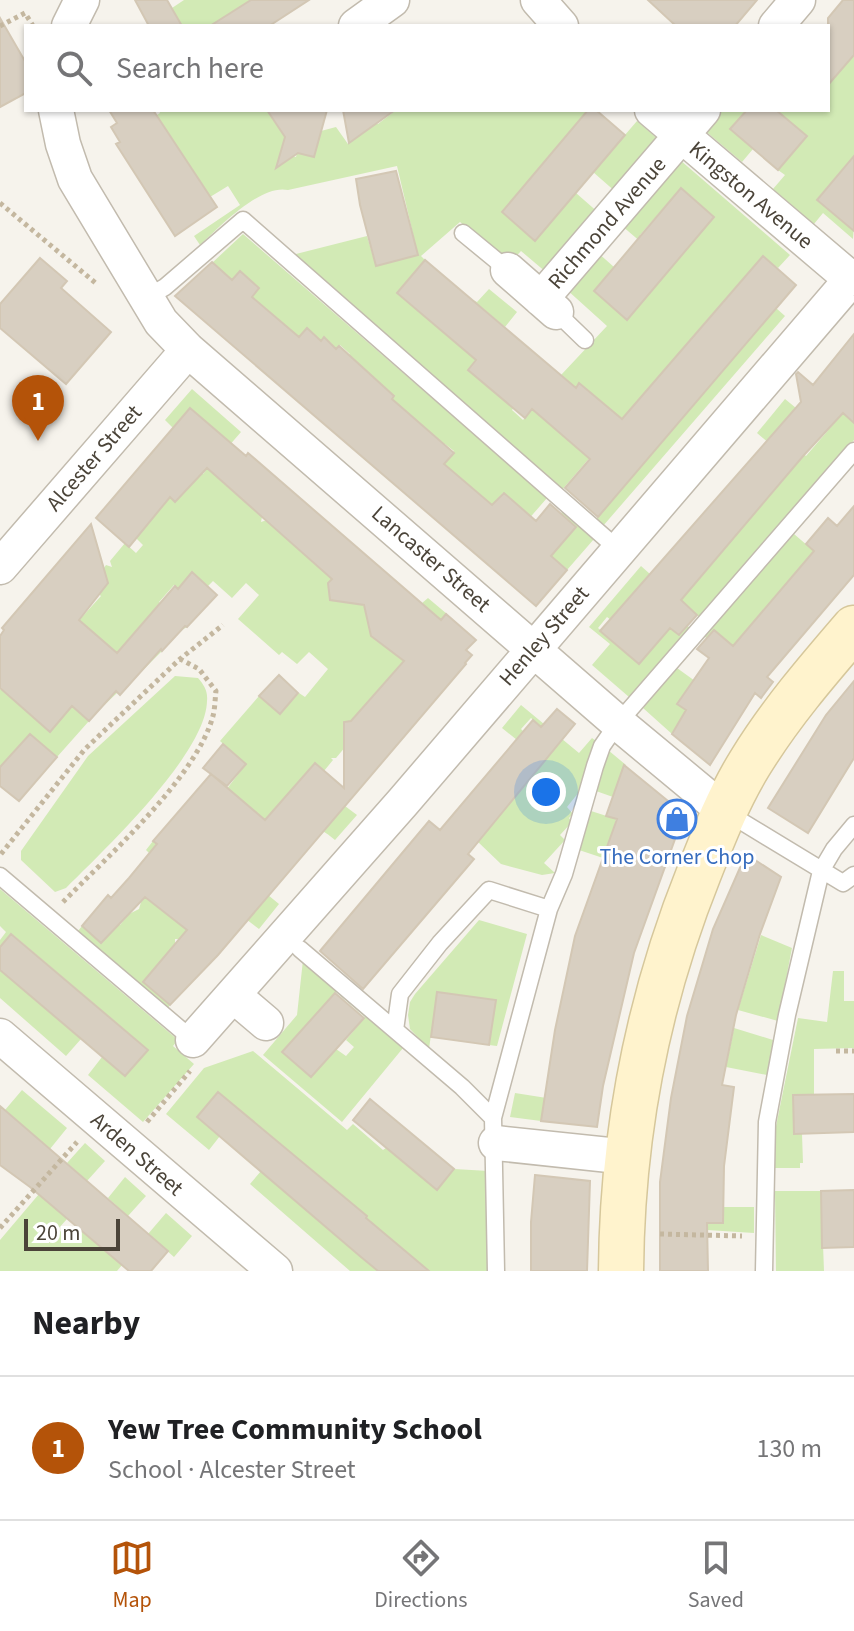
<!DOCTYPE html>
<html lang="en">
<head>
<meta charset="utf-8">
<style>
	:root { --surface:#fff; --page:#f2f2f2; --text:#202124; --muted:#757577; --line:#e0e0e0; --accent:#b45309 }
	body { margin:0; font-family:"Source Sans 3",sans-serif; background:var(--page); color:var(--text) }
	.scale { position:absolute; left:24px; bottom:20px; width:96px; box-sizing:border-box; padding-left:8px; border:4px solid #4b4439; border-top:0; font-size:22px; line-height:28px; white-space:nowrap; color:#4b4439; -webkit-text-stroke:6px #fff; paint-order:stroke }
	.you { position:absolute; left:546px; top:792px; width:28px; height:28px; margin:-20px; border:6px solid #fff; border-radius:50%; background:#1a73e8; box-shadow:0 0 0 12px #1a73e833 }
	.badge { display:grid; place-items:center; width:52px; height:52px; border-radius:50%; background:var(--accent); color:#fff; font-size:26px; font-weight:700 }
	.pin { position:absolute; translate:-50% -66px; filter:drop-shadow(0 2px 4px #0008) }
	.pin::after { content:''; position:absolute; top:42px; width:28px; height:24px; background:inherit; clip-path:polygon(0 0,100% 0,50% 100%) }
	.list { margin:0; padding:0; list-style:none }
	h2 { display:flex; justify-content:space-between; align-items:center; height:104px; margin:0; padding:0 32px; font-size:34px }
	h2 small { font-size:26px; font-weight:400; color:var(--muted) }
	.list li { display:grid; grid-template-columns:52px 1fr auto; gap:24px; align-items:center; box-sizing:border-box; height:144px; padding:0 32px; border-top:2px solid var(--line) }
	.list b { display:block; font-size:30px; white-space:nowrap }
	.list p { margin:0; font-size:26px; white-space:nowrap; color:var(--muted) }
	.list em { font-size:26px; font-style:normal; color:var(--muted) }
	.icon { flex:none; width:44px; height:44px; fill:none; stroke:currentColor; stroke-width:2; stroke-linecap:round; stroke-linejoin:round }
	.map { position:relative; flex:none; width:854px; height:1271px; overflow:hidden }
	.search { position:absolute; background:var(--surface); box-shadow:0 2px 6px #0004; left:24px; right:24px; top:24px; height:88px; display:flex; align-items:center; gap:20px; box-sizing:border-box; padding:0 28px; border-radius:0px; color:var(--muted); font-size:30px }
	.sheet { height:248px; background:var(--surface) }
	nav { display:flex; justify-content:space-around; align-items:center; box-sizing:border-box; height:112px; border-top:2px solid var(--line); background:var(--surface); font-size:22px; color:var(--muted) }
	nav a { display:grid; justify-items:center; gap:4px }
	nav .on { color:var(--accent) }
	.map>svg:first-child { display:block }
</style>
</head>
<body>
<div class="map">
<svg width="854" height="1271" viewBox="0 0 854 1271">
	<rect width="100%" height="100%" fill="#f6f3ec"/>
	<path fill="#d2eab5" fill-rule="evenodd" d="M 184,0 L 251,0 L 221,26 L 174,26 L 172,8 Z
		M 854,55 L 854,156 L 817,199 L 850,227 L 854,223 L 853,239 L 823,213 L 814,224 L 773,189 L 785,175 L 778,170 L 807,136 L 776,110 L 828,110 L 828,85 Z
		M 159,110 L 267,110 L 290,121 L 281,153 L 296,157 L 297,153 L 313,157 L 321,131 L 336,127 L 348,144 L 371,127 L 371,122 L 378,124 L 396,110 L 588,110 L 579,188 L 576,193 L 600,214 L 547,273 L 521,251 L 510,263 L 460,222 L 421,256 L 425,260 L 397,293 L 445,333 L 473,300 L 477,302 L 489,289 L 517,312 L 505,327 L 480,306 L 453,340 L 476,359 L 468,370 L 480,379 L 501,380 L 529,348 L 537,355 L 509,389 L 521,399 L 512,410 L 523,420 L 532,409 L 557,430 L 580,384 L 576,388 L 561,375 L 607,326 L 566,289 L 597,252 L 614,267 L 628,319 L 671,268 L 621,225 L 680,160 L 790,255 L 778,268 L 762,257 L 722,303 L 776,308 L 785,316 L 603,526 L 595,520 L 652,453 L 618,425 L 561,491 L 292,255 L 367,236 L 376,266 L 418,255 L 397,166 L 288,190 C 260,184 219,228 200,245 L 194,236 L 240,205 L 228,186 L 210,197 L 122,137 L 160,113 ZM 542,165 L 535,240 L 502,212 ZM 681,188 L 714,217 L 673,263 L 640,235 ZM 713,313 L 747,341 L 673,360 Z
		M 718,110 L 747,110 L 731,129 L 753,149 L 742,162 L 703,129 Z
		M 637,121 L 659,140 L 617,193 L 593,172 Z
		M 243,234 L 547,498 L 520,529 L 514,502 L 503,493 L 492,505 L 444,464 L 454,451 L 445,444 L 435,456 L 337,370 L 350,354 L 340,345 L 326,360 L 321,357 L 332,344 L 325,338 L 313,350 L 252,297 L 259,288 L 241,271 L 232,280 L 212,263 Z
		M 192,389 L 241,432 L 214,463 L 223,483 L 262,517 L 261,522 L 267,520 L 334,536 L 312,562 L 335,581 L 329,589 C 330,598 334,601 343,602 L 350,594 L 379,620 L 370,630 L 371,636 L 377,641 L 428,598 L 447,614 L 354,721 L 348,721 L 344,726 L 344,733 L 351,740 L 336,758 L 331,758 L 333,760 L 324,771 L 327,826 L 345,806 L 357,815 L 335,840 C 317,824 296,820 278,805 L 252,836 L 268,895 L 279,904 L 259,929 L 242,916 L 183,912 L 176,921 L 187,930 L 179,939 L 175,939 L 175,944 L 143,982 L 170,1005 L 168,1008 L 78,931 L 82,926 L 102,942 L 118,923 L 120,925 L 129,914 L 139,909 L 141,902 L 151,890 L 150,854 L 146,850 L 153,841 L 213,813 L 193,795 L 198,788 L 216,803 L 246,764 L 220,741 L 259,696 L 280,714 L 299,693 L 305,697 L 328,669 L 309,652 L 297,664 L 282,652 L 279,655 L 238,619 L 259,595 L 246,583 L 232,598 L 213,581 L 208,586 L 192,572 L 184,582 L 199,596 L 193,603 L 174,585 L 159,602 L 187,627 L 180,631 L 155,609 L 138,628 L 162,651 L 140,673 L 114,650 L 83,663 L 117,693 L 98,711 L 77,693 L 68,703 L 89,721 L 57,757 L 30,734 L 11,755 L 37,780 L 29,790 L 6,771 L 0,778 L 0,690 L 20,667 L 44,584 L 82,617 L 101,596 L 93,589 L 103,589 L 108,584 L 101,572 L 106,565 L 112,567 L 110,561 L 125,543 L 136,553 L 143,545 L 133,535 L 166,494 L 175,501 L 192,465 L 203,474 L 221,452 L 190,408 L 173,428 L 165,420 Z
		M 785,399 L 796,408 L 777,431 L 806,456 L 843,413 L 850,420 L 854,415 L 854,440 L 699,617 L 663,585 L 691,588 L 728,545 L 732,506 L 748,521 L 785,478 L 776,449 L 757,433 Z
		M 562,512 L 594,539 L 567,570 L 536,543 Z
		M 794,534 L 815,552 L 726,655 L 704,636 Z
		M 641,566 L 650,574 L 611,620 L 607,617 L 598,628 L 639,663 L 673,614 L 690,628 L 629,697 L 592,665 L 610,644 L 589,627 Z
		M 677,668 L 695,681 L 692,703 L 682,696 L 677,704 L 686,710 L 672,734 L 643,708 Z
		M 175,676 L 198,678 C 204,685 208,691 207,701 C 206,754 104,850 66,888 L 55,892 L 21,860 L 21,851 L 88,756 Z
		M 521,705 L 579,753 L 592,738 L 596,741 L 579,792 L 567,807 L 573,814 L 569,818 L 572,822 L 560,835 L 565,840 L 544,863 L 555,873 L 542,875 L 501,864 L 477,841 L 559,742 L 531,718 L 521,729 L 524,732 L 517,740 L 502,728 Z
		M 608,750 L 626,765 L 613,797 L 596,791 Z
		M 591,811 L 616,819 L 613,831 L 624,835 L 621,843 L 610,839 L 606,849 L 615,862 L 579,850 Z
		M 0,889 L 178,1040 L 173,1046 L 194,1064 L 143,1122 L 88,1075 L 102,1057 L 125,1076 L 147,1049 L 12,934 L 0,947 L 0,940 L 6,932 L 0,926 Z
		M 479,920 L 527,934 L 497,1046 L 489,1045 L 495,1001 L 437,992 L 429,1049 L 410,1029 L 408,1015 L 410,1002 L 415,994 Z
		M 761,935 L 792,948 L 778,1021 L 738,1010 Z
		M 303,960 L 403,1048 L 342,1122 L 263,1055 L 297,1015 ZM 336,992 L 365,1017 L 346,1040 L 354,1047 L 346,1056 L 336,1049 L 283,1051 Z
		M 0,970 L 81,1039 L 66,1056 L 0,998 Z
		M 833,971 L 844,971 L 844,1001 L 854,1001 L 854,1048 L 814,1049 L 814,1095 L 794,1095 L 794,1134 L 802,1134 L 803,1163 L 800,1163 L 800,1168 L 775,1168 L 774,1136 L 798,1018 L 827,1022 Z
		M 734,1028 L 773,1040 L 767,1075 L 726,1067 Z
		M 253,1051 L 347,1130 L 353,1124 L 383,1150 L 386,1148 L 437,1190 L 454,1169 L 489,1171 L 489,1271 L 429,1271 L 382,1232 L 378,1271 L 350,1271 L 250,1184 L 261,1171 L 304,1165 L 218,1092 L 220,1136 L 209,1150 L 166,1114 L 204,1068 Z
		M 22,1090 L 67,1128 L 50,1149 L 5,1110 Z
		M 515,1093 L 553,1099 L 543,1109 L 541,1121 L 510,1117 Z
		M 85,1143 L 105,1161 L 87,1181 L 67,1163 Z
		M 125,1177 L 146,1196 L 128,1216 L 108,1198 Z
		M 775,1191 L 821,1191 L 824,1271 L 776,1271 Z
		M 39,1194 L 67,1219 L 58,1229 L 70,1240 L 80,1229 L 122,1265 L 117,1271 L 0,1271 L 0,1240 Z
		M 724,1207 L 754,1207 L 754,1233 L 707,1230 L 707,1223 L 723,1223 Z
		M 166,1213 L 192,1236 L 174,1257 L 148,1234 Z"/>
	<path fill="#d8cfc1" stroke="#d3c7b4" stroke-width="2" d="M 135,0 L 167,0 L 182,26 L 149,26 Z
		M 251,0 L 309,0 L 269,26 L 210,26 Z
		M 648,0 L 757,0 L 735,26 L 676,26 Z
		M 843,0 L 854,0 L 854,55 L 828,85 L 828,18 Z
		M 0,18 L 26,63 L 26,93 L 0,107 Z
		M 109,110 L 153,110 L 217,207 L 175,236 L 116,144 L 120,142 L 111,127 L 117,123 Z
		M 267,110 L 327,110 L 314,157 L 298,153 L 276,168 L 285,137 Z
		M 343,110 L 395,110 L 349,143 Z
		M 588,110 L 596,110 L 625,135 L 535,241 L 502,212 Z
		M 747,110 L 776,110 L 807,136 L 778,170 L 730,129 Z
		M 854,156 L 854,231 L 817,200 Z
		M 396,171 L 418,255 L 376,266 L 360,205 L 356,179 Z
		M 681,188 L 714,217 L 627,320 L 594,291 Z
		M 763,256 L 796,285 L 598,517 L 565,488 L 590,459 L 532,409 L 525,418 L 468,370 L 476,360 L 397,293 L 425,260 L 576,388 L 579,383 L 622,419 Z
		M 40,258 L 67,281 L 61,288 L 111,332 L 66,384 L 0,328 L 0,304 Z
		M 212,262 L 232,280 L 240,271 L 259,288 L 252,297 L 299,337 L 307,328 L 321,341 L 324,337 L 336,349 L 339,346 L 394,396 L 392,399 L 454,453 L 444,464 L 492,505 L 504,493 L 536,521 L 550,504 L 576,527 L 551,556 L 567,570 L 536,606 L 175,296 Z
		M 854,334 L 854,423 L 843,413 L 804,455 L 681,600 L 697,615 L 679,635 L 670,628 L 639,664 L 600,631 L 801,402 L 796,374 L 798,372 L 813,385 Z
		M 190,408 L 246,456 L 248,453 L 441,620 L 446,614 L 476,640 L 466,650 L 472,655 L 465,663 L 466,664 L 218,955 L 170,1005 L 143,982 L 187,930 L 145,897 L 101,943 L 82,926 L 108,895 L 111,898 L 129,878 L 157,844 L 153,841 L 211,774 L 265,820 L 315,763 L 344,788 L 344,722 L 351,721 L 404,661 L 371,636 L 364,605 L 330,600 L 328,583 L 332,579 L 207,468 L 175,502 L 170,497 L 129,547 L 96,518 Z
		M 854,506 L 854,575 L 767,677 L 773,682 L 761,698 L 755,693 L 710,765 L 672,734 L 686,710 L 677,704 L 709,658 L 697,649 L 714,630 L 733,646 L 814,551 L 806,544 L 828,518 L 837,526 Z
		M 91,524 L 108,583 L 79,620 L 117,653 L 175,586 L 178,589 L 192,572 L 217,595 L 187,627 L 185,626 L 162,651 L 161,649 L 120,695 L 116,691 L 89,721 L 72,706 L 50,732 L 0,688 L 0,636 L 4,630 L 2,628 Z
		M 279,675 L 298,693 L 280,714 L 259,696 Z
		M 854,681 L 854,758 L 808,833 L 768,808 L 826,715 Z
		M 557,709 L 575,724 L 468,854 L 474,859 L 363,989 L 320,951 L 429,821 L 440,830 L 533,720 L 541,727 Z
		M 30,734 L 57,757 L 19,801 L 0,786 L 0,767 Z
		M 223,744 L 246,764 L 227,786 L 203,768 Z
		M 624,765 L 684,814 L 634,953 L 603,1086 L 597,1127 L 541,1121 L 555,1030 L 575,936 L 617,819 L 606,816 Z
		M 746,854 L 781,877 L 760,934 L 736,1015 L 722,1085 L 734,1087 L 724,1166 L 723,1223 L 707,1223 L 708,1271 L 660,1271 L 660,1182 L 671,1098 L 687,1016 L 713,929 Z
		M 11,934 L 148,1050 L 125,1076 L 0,970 L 0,947 Z
		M 437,992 L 496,1000 L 489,1045 L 431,1037 Z
		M 335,993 L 364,1018 L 311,1077 L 282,1052 Z
		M 218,1092 L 367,1216 L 366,1218 L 429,1271 L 378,1271 L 361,1257 L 197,1117 Z
		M 854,1094 L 854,1132 L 794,1134 L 793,1095 Z
		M 370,1099 L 454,1169 L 437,1190 L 353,1120 Z
		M 0,1106 L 168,1251 L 151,1271 L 129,1271 L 30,1187 L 0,1165 Z
		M 535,1175 L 590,1181 L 587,1271 L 531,1271 L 531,1222 Z
		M 854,1190 L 854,1247 L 822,1248 L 821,1191 Z"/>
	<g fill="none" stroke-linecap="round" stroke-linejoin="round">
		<defs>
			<path id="service" d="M 463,233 L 508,270
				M 146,298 L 165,287 L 243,220 L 619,550
				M 556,312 L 585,340
				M 726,812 L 843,883 L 854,875
				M 0,876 L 193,1040
				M 300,949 L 462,1087 L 493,1118 L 496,1271
				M 395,1030 L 400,994 L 440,943 L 489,890 L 549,909
				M 493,1118 L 549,909 L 564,874 L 595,766 L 602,746 L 618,723 L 854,451
				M 764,1271 L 767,1122 L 787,1015 L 821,871 L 834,849 L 854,825"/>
			<path id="minor" d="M 538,0 L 561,26
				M 69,26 L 82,0
				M 356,26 L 392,0
				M 776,26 L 798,0
				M 56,110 L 63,144 L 75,179 L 161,322 L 188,350 L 618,723 L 724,811
				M 652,110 L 851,279
				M 508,270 L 556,312
				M 541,299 L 703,110
				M 0,567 L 188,350
				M 233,995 L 266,1023
				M 0,1036 L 275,1271
				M 193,1040 L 403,802 L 854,276
				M 496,1143 L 628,1157"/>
			<path id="secondary" d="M 621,1271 C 622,1134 648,1000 699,873 C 714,835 729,797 750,763 C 780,714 817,671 854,628"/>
		</defs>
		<use href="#service" stroke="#c2bbae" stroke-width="19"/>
		<use href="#minor" stroke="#c2bbae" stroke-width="37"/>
		<use href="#secondary" stroke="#d6c79b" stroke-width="47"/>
		<path stroke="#c4b79f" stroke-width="5" stroke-dasharray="4 4" stroke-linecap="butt" d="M 0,26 L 25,13 L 33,26
			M 0,203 L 98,285
			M 1,854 L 85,749 L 180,659 L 223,625
			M 63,902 C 108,856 196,778 213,716 C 215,708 215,699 216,691 L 199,669 L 180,659
			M 836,1051 L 854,1051
			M 147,1122 L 190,1071
			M 0,1228 L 77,1142
			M 660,1234 L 742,1236"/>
		<use href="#service" stroke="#fff" stroke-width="16"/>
		<use href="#minor" stroke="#fff" stroke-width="34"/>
		<use href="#secondary" stroke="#fff3cd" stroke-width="44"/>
	</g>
	<defs>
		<symbol id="shop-ring" viewBox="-11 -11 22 22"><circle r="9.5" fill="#fff" stroke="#3f7fe0" stroke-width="1.5"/><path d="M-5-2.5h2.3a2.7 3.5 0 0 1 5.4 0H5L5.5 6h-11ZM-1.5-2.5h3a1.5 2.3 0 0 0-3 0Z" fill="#3f7fe0"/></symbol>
	</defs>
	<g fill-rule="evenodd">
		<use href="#shop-ring" x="655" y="797" width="44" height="44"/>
	</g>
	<g text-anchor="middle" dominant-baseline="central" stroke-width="6" stroke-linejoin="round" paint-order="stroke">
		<g font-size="22" fill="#4b4439" stroke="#fff">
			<text transform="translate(751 195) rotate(40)">Kingston Avenue</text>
			<text transform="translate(607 223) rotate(-49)">Richmond Avenue</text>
			<text transform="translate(94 458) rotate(-49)">Alcester Street</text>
			<text transform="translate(431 559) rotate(41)">Lancaster Street</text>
			<text transform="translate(544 636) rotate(-49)">Henley Street</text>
			<text transform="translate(137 1154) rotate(41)">Arden Street</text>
		</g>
		<g font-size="22" fill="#366cbe" stroke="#fff">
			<text x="677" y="857">The Corner Chop</text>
		</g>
	</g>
</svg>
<div class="scale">20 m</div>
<div class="you"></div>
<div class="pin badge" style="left:38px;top:441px">1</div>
<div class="search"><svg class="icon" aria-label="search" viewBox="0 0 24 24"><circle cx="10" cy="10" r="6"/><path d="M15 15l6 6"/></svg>Search here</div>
</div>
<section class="sheet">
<h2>Nearby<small></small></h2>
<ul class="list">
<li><span class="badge">1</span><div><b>Yew Tree Community School</b><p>School · Alcester Street</p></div><em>130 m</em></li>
</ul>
</section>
<nav>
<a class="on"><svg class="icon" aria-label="map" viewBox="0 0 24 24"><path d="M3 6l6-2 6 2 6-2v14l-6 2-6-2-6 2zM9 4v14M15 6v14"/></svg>Map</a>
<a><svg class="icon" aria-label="directions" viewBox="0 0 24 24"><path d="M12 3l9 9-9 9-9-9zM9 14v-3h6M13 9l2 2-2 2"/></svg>Directions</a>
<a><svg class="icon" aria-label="saved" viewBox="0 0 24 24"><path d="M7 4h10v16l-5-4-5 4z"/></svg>Saved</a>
</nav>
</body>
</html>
